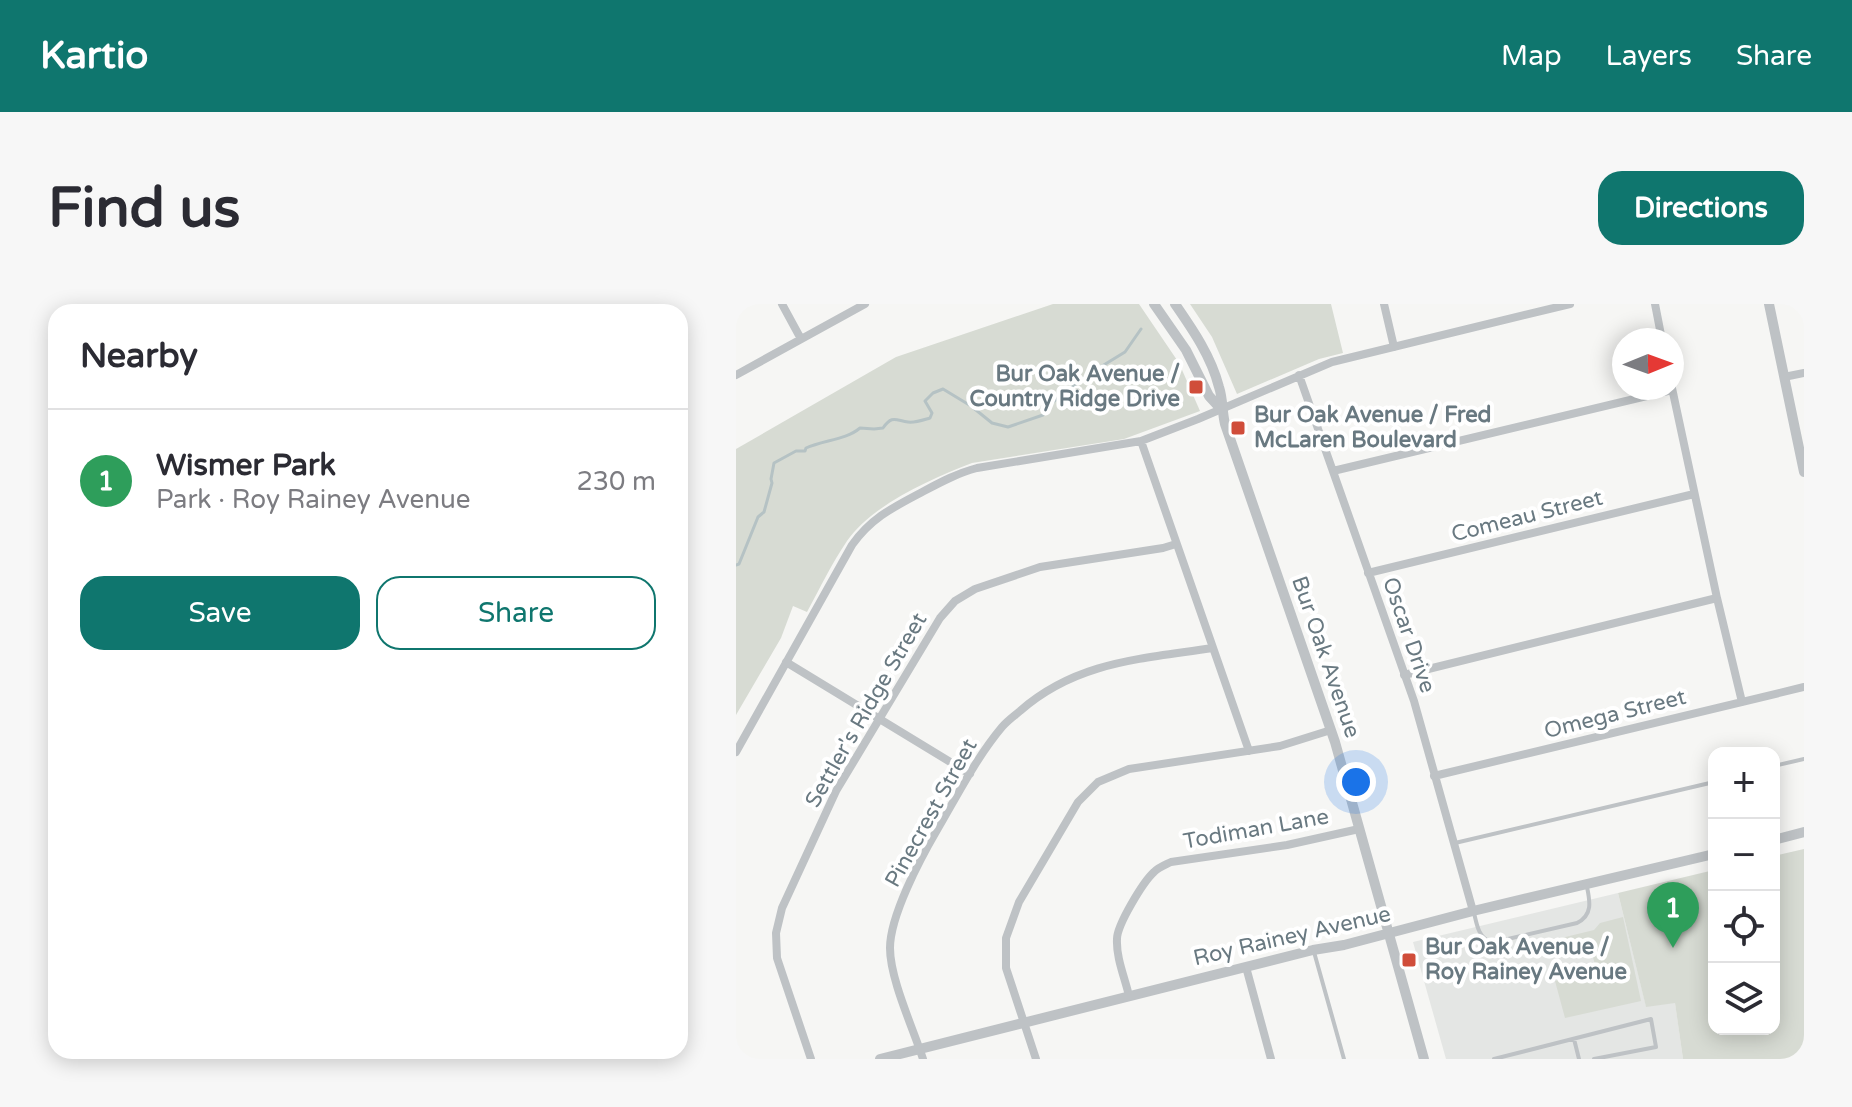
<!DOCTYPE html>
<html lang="en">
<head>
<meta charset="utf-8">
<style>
	:root { --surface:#fff; --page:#f7f7f7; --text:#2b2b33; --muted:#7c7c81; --line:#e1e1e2; --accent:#0f766e }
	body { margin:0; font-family:"Varela Round",sans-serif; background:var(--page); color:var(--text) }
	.controls { position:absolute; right:24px; bottom:24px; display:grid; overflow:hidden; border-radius:16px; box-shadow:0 4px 20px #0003 }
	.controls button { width:72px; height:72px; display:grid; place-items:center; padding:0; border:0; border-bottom:2px solid var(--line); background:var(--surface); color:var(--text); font:40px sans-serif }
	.compass { position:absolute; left:876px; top:24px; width:72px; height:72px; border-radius:50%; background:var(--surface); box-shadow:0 4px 20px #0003; rotate:89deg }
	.you { position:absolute; left:620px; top:478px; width:28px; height:28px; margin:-20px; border:6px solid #fff; border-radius:50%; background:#1a73e8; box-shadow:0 0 0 12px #1a73e833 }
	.badge { display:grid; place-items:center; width:52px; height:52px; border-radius:50%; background:var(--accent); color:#fff; font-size:26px; font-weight:700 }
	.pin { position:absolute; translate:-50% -66px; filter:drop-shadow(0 2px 4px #0008) }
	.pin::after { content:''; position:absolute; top:42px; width:28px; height:24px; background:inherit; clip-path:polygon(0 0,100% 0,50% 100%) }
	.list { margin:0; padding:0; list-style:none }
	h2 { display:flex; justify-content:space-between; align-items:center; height:104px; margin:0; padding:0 32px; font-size:34px }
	h2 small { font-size:26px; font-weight:400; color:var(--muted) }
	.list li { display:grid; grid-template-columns:52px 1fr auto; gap:24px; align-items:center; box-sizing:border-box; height:144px; padding:0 32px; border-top:2px solid var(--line) }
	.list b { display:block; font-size:30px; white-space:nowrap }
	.list p { margin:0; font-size:26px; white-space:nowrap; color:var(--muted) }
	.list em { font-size:26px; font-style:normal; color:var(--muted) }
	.actions { display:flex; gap:16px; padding:24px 32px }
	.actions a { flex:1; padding:18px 0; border:2px solid var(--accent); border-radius:24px; text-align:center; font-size:28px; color:var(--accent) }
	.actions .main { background:var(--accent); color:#fff }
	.icon { flex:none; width:44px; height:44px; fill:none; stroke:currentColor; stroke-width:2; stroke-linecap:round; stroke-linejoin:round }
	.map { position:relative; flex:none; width:1068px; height:755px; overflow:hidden; border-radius:24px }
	header { display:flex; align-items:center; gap:48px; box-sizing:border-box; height:112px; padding:0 40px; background:var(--accent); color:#fff }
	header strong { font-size:38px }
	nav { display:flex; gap:44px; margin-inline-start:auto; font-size:28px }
	.intro { display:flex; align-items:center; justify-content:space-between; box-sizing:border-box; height:192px; padding:0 48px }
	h1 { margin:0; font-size:56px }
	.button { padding:20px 36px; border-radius:24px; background:var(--accent); color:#fff; font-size:28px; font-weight:700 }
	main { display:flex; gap:48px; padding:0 48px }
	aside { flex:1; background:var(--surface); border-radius:24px; box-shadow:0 4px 20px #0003 }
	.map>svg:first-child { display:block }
</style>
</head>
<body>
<header>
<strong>Kartio</strong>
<nav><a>Map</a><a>Layers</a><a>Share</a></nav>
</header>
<div class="intro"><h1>Find us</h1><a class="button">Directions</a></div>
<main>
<aside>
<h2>Nearby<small></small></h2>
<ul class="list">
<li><span class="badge" style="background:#2e9e5b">1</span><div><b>Wismer Park</b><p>Park · Roy Rainey Avenue</p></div><em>230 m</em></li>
</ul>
<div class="actions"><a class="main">Save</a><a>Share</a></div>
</aside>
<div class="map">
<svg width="1068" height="755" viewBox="0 0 1068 755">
	<rect width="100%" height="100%" fill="#f6f6f4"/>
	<path fill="#e4e6e4" d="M 882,589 L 910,702 L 939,698 L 947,755 L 710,755 L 677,638 Z"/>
	<path fill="#d7dbd3" d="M 317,0 L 403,0 L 443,59 L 464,107 L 388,135 L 236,159 C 195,175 137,200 111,237 C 96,259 84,284 71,308 L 57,302 L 45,334 L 0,411 L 0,145 L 160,53 Z
		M 454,0 L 595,0 L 607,49 L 583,55 L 501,90 L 476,33 Z
		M 1068,545 L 1068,755 L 947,755 L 939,699 L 910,703 L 882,589 L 978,566 L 978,725 L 1038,725 L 1038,552 Z
		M 887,613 L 905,697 L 829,714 L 819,677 L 860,664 L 853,639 L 813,649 L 809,638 L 858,626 L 864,619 Z"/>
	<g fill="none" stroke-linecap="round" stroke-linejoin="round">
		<path stroke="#b5c2c4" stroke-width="3" d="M 0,261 L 3,260 L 22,213 L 28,208 L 36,179 L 35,175 L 38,159 L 60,147 L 69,147 L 70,144 C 87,136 110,136 124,124 L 138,125 L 147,124 C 156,111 159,116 172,118 C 179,119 187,116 194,114 L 196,109 L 189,97 L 197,89 L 207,85 L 235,102 L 256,119 L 272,123 L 307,111 L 317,98 L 353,70 L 389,48 L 405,25"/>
		<path stroke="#bec2c5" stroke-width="4" d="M 1038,462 L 1068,455
			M 719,539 L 978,478
			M 738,609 C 741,621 742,632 754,638 L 759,638 L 841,619 C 857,611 854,597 851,583
			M 578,648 L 608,755
			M 838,735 L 843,755
			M 758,755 L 915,715 L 920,743 L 858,755"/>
		<path stroke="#bec2c5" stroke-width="8" d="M 46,0 L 65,35
			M 648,0 L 658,43
			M 919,0 L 926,36
			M 0,71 L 129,0
			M 563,71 L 678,397 L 737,607
			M 1048,73 L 1068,69
			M 936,84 L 981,294 L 1006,398
			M 405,137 L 513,447
			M 597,167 L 936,86
			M 632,269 L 958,190
			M 50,358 L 234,470
			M 668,371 L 981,294
			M 0,448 L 116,241 C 136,213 158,203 188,187 C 205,178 222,169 241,164 L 405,137 L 462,115 L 596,58 L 834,0
			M 698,472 L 1068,383
			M 510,663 L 535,755
			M 393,692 C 389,674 380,654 381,635 C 381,621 407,578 418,568 C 423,563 429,561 435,558 L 551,541 L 623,525
			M 75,755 L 41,654 L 40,629 L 46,604 L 100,487 L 204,314 L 219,297 L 239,285 L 304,263 L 427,244 L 440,240
			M 187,755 C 177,724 154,675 154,644 C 154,612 184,555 201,526 C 221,492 240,454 266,423 C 271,417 278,412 284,407 C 341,357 406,355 477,344
			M 300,755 L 270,664 L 270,634 L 283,598 L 342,498 L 362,478 L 393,465 L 544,442 L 595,426"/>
		<path stroke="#bec2c5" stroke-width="10" d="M 418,0 L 450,46 L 473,92 L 485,105
			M 439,0 C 457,26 475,52 483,83 C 487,95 486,108 489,120 L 599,438 L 688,755
			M 1033,0 L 1068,168
			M 1038,536 L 1068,528
			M 144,755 L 577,646 L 608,641 L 737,607 L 978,550"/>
	</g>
	<g fill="#d04d3a" stroke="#fff" stroke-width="3">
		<rect x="452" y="75" width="16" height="16" rx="4"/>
		<rect x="494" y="116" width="16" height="16" rx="4"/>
		<rect x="665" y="648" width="16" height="16" rx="4"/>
	</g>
	<g text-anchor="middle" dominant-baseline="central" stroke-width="8" stroke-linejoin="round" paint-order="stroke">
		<g font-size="22" font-weight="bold" fill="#697981" stroke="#fff" text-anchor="start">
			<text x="444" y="70" text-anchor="end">Bur Oak Avenue /<tspan x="444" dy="25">Country Ridge Drive</tspan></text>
			<text x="518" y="111">Bur Oak Avenue / Fred<tspan x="518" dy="25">McLaren Boulevard</tspan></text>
			<text x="689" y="643">Bur Oak Avenue /<tspan x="689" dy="25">Roy Rainey Avenue</tspan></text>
		</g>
		<g font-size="22" fill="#697981" stroke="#fff">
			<text transform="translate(791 212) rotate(-14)">Comeau Street</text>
			<text transform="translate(673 331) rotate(71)">Oscar Drive</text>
			<text transform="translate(590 353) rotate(71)">Bur Oak Avenue</text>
			<text transform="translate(130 406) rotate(-60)">Settler's Ridge Street</text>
			<text transform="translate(879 410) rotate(-14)">Omega Street</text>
			<text transform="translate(195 509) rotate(-61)">Pinecrest Street</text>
			<text transform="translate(520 525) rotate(-10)">Todiman Lane</text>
			<text transform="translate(556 632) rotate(-13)">Roy Rainey Avenue</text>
		</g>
	</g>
</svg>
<div class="controls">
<button>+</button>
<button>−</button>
<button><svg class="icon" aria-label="locate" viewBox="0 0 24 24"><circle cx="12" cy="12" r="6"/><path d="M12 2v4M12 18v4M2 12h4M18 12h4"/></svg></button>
<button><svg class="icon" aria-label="layers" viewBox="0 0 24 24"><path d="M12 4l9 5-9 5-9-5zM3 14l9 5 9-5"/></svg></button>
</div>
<svg class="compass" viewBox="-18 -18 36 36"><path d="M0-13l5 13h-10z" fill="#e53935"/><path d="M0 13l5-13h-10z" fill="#7c7c81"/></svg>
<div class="you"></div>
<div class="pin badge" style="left:937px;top:644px;background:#2e9e5b">1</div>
</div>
</main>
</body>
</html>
